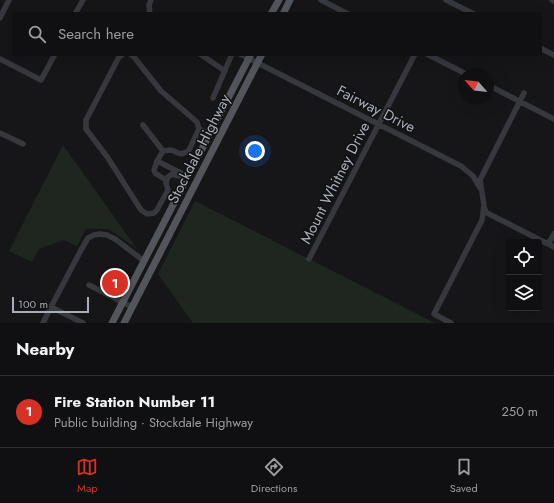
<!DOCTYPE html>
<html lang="en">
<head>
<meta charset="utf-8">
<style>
	:root { --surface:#101012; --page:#19191b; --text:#f1f3f6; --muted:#9c9d9f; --line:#303032; --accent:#d93025 }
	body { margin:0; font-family:Jost,sans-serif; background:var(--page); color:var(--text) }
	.controls { position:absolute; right:12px; bottom:12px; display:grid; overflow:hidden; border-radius:4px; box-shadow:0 4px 16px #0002 }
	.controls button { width:36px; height:36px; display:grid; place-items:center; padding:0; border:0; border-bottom:1px solid var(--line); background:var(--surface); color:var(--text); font:20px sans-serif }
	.compass { position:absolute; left:458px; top:68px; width:36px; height:36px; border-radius:50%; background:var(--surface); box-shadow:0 4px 16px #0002; rotate:297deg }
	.scale { position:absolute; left:12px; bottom:10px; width:77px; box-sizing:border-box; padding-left:4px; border:2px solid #a8adb8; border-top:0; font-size:11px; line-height:14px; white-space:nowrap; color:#a8adb8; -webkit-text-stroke:3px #111113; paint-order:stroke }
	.you { position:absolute; left:255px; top:151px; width:14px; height:14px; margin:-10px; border:3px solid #fff; border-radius:50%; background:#1a73e8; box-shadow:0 0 0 6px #1a73e833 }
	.badge { display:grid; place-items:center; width:26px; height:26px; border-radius:50%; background:var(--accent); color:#fff; font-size:13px; font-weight:700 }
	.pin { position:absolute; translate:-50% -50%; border:2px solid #fff; box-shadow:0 1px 4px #0006 }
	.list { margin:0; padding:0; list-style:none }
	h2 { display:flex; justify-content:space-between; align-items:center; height:52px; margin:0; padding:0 16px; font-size:17px }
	h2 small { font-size:13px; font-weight:400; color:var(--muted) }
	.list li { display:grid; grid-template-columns:26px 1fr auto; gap:12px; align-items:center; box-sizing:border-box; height:72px; padding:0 16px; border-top:1px solid var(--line) }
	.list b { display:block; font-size:15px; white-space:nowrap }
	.list p { margin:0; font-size:13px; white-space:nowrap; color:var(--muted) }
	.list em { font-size:13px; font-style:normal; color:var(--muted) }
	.icon { flex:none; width:22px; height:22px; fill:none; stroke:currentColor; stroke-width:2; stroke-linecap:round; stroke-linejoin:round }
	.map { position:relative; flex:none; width:554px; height:323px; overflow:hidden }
	.search { position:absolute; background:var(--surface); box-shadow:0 4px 16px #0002; left:12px; right:12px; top:12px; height:44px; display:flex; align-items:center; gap:10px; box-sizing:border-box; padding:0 14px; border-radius:4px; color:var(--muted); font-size:15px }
	.sheet { height:124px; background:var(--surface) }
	nav { display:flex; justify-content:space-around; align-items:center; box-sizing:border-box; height:56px; border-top:1px solid var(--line); background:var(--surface); font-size:11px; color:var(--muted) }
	nav a { display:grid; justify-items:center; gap:2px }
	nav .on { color:var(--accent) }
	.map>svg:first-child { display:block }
</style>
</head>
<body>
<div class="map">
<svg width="554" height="323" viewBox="0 0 554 323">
	<rect width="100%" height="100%" fill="#161618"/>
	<path fill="#1e261f" d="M 63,145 L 137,249 L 109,229 L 86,229 L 77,246 L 64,240 L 39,249 L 32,262 L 9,251 Z
		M 195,201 L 435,323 L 193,323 L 158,274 Z"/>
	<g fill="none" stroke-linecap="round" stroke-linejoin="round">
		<path stroke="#37383d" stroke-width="5.5" d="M 321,0 L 348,14
			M 446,0 L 474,14
			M 552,0 L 554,1
			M 75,14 L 83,0
			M 150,14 L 149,5 L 151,0
			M 0,18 L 9,0
			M 540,48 L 554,55
			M 123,54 L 119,57 L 86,120 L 86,129 L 108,158 L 141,210 L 147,214 L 154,213 L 157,210 L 168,190 L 166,183 L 168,177 L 172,174 L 179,176 L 180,174
			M 130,54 L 134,57 L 161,91 L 197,122 L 199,129 L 189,150 C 180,158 178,151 170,150 C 167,150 165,151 163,151 L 157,161 L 181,173 L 180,174 L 182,175
			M 200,54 L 225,71
			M 240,54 L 461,166 L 473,176 L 480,188
			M 427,54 L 466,74
			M 0,59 L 41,80 L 55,54
			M 488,85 L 554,119
			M 213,98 L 232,54
			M 143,125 L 163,151
			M 199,129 L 209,134
			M 0,133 L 23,144
			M 157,161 L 154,170 L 155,173 L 166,180
			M 484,207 L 486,212 L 489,214 L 554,247
			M 548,244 L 554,234
			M 309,259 L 415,54
			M 89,285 L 132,307
			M 51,307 L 81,250 L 88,238 L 94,235 L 100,234 L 107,235 L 115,239 L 144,261
			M 43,323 L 51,307 L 83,323
			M 451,323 L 434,314 L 482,220 L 484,205 L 480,180 L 524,93"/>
		<path stroke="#53555c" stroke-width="7" d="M 271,14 L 279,0
			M 283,14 L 290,0
			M 112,323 L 251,54
			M 124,323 L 262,54"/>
	</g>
	<g text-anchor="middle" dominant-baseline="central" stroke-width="3" stroke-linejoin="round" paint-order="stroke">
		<g font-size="15" fill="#a8adb8" stroke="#111113">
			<text transform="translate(376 109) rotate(27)">Fairway Drive</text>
			<text transform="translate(199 149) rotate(-63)">Stockdale Highway</text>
			<text transform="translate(335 183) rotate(-63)">Mount Whitney Drive</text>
		</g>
	</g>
</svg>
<div class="controls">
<button><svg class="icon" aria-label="locate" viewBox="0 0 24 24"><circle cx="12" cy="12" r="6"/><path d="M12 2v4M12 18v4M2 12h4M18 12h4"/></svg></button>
<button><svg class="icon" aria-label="layers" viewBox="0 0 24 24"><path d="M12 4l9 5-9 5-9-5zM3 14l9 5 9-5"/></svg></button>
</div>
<svg class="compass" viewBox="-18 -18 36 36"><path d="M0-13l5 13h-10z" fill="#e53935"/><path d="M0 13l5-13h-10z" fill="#9c9d9f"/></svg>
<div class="scale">100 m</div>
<div class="you"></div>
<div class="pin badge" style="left:115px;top:283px">1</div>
<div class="search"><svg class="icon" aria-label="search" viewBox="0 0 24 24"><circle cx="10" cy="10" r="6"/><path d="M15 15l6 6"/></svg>Search here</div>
</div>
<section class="sheet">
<h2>Nearby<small></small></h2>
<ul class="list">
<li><span class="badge">1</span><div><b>Fire Station Number 11</b><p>Public building · Stockdale Highway</p></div><em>250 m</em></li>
</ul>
</section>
<nav>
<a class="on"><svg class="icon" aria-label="map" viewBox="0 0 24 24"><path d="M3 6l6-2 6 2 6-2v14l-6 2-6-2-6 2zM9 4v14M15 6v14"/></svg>Map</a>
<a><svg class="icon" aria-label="directions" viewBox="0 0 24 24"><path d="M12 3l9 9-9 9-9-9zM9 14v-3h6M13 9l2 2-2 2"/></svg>Directions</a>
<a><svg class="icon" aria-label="saved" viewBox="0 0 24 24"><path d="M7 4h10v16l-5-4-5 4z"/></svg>Saved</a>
</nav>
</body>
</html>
